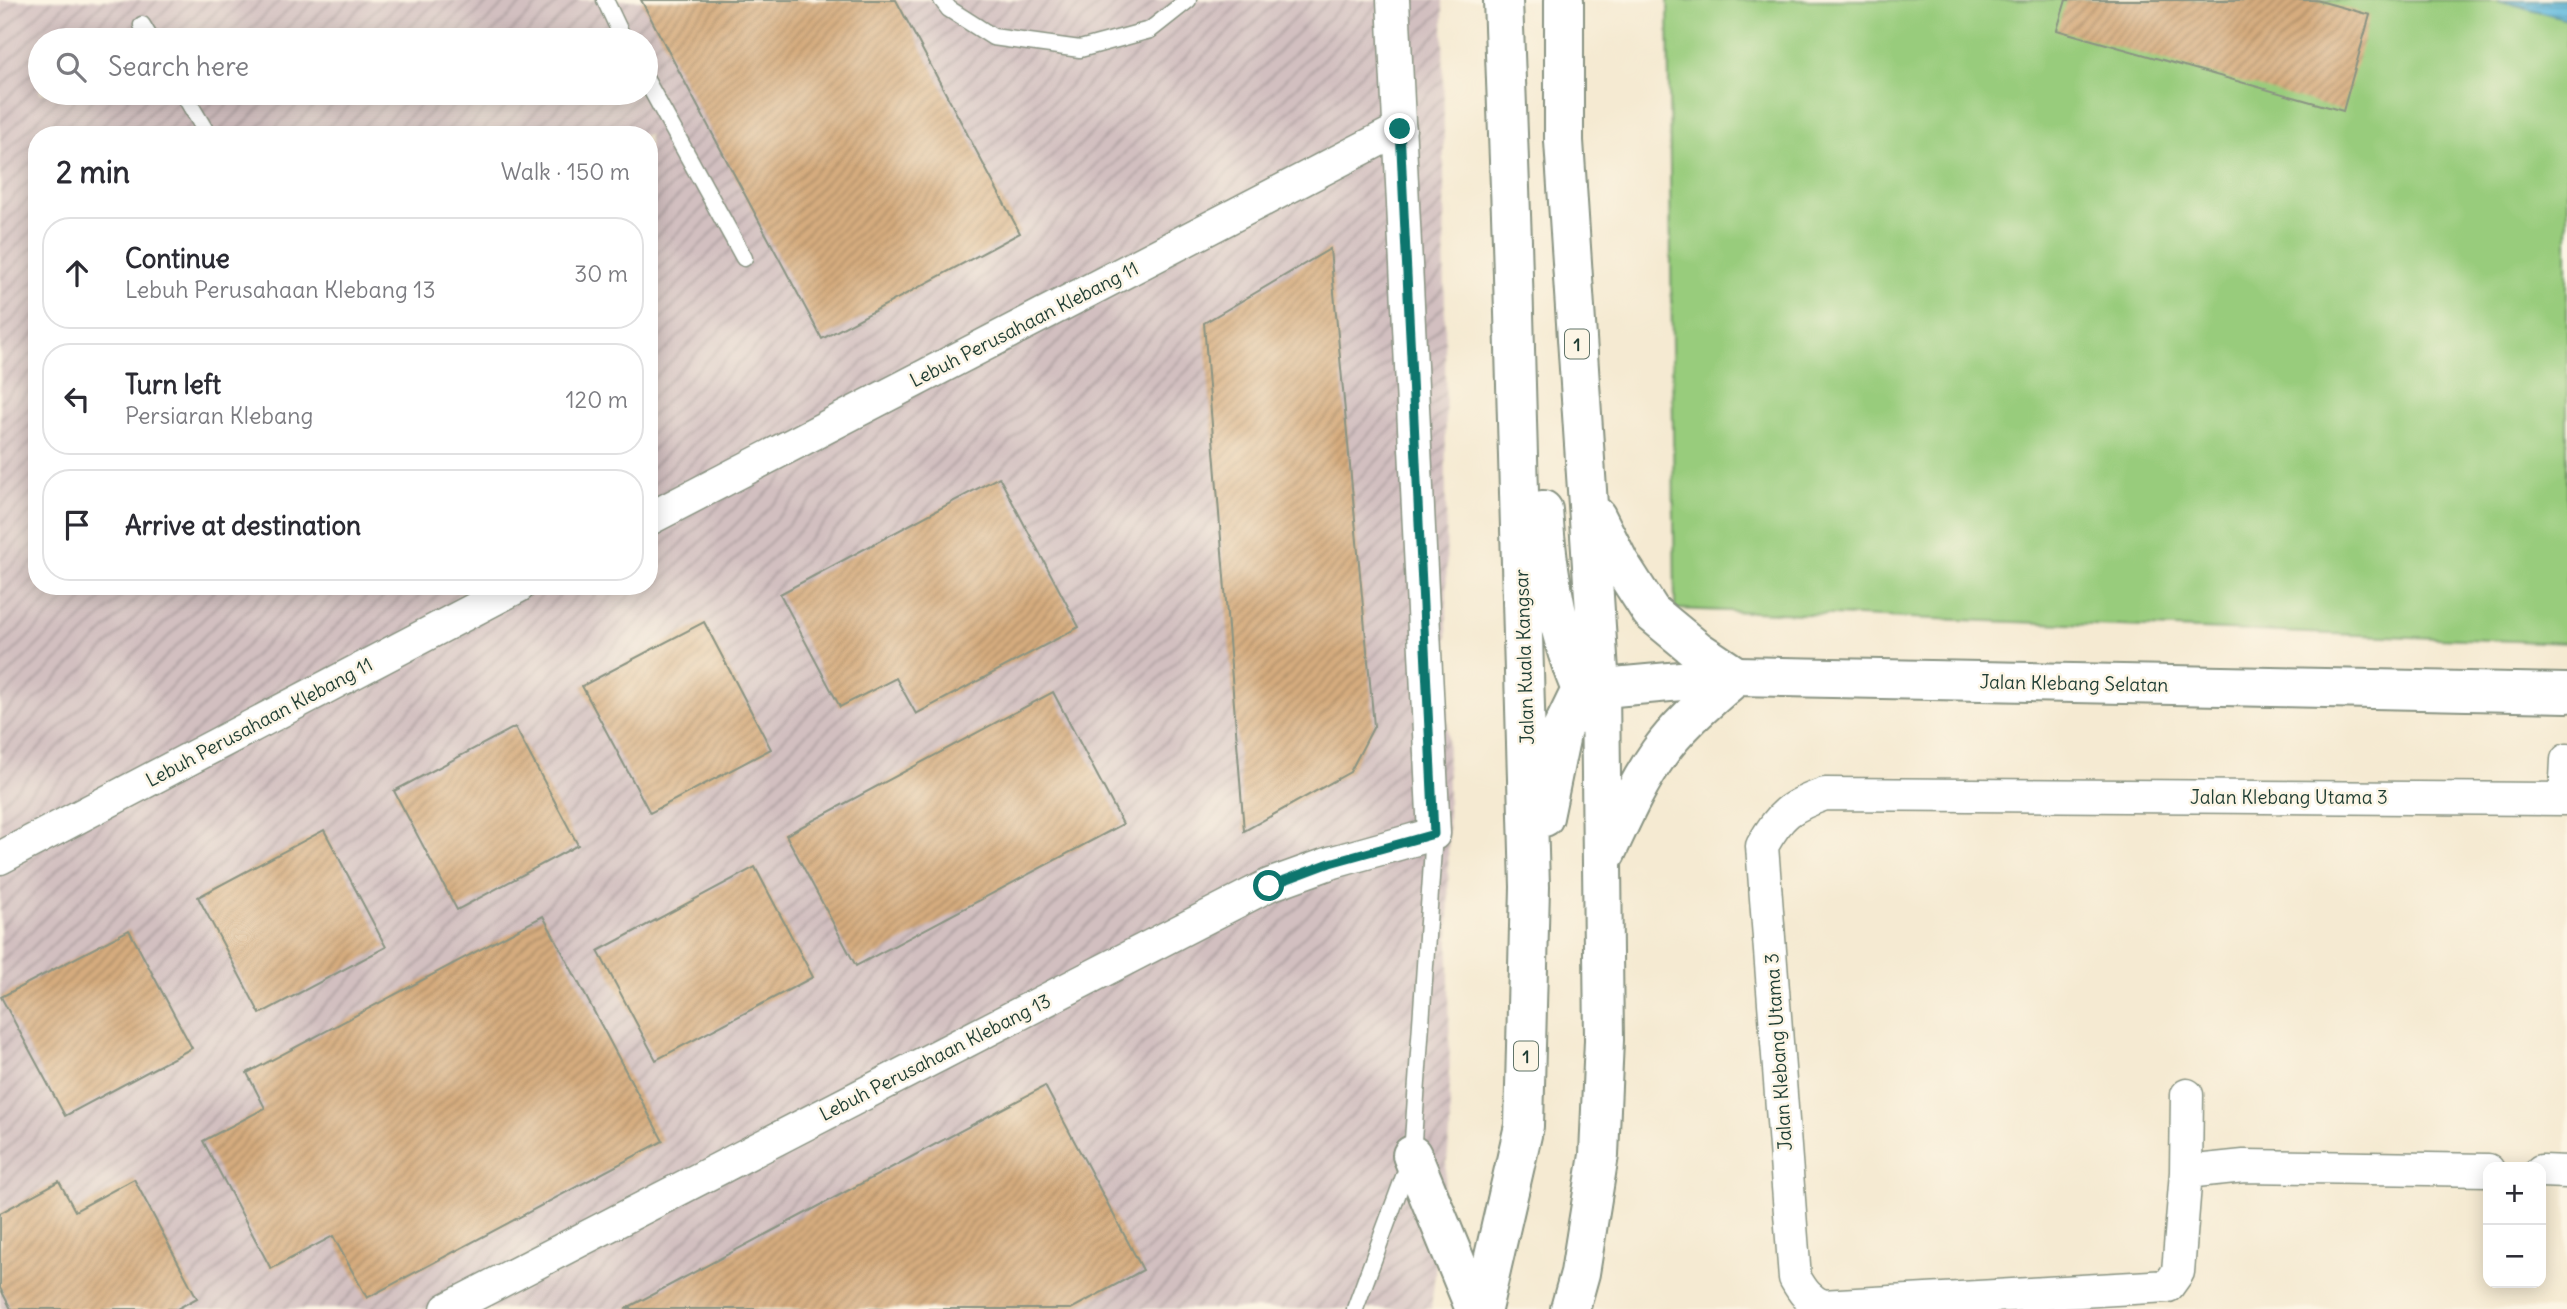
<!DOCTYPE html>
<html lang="en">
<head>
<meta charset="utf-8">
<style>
	:root { --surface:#fff; --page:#f2f2f3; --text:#2b2b33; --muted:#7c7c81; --line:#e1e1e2 }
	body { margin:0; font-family:Delius,sans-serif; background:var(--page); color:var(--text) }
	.controls { position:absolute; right:21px; bottom:21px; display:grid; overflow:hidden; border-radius:14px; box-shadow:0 4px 18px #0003 }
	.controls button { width:63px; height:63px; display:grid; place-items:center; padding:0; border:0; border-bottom:2px solid var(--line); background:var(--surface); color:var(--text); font:35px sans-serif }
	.stop { position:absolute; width:21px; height:21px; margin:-16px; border:5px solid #0f766e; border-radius:50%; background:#fff }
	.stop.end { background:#0f766e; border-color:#fff; box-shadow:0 2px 7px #0008 }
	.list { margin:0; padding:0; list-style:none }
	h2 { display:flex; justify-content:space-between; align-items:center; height:91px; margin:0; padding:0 28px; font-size:30px }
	h2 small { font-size:23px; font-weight:400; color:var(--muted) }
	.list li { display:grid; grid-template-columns:46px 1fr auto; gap:21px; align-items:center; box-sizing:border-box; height:112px; margin:0 14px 14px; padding:0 14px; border:2px solid var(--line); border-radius:28px }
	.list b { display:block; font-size:26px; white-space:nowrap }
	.list p { margin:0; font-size:23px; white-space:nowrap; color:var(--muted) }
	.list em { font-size:23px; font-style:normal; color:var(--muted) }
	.icon { flex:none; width:38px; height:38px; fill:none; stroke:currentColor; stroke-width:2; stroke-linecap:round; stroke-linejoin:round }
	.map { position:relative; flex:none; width:2567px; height:1309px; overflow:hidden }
	.search { position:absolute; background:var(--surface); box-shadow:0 4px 18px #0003; left:28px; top:28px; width:630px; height:77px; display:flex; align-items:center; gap:18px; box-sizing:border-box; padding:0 24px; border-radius:38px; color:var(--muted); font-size:26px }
	.panel { position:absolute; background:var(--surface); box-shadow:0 4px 18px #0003; left:28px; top:126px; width:630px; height:469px; border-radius:28px }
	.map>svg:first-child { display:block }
</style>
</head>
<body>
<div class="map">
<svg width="2567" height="1309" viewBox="0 0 2567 1309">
	<defs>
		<pattern id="industrial-furrows" width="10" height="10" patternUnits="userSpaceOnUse" patternTransform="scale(1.75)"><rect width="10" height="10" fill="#d2bfc0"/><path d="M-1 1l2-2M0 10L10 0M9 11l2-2" fill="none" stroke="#aa9c9d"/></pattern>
		<pattern id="water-rules" width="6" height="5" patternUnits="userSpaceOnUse" patternTransform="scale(1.75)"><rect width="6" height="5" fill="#61bade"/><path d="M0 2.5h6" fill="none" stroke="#4f98b5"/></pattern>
		<pattern id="building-hatch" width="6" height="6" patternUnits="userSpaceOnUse" patternTransform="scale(1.75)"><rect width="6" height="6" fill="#d6ac7e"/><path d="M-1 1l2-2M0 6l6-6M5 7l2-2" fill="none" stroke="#ad8d68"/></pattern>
	</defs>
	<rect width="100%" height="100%" fill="#fcf5e5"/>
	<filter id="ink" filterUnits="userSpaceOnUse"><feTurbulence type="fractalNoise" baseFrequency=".0143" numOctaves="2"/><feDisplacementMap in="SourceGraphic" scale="14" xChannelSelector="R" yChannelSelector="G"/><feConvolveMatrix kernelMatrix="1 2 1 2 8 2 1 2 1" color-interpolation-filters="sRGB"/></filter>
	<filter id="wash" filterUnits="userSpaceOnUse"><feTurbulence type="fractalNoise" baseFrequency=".00686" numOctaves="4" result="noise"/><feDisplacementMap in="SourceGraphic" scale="28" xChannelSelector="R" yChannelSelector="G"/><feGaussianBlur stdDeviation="1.57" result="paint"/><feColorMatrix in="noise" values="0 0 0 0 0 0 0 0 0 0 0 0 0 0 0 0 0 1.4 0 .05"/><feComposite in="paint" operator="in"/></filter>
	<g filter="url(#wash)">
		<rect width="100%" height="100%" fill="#f5ead2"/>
		<path fill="url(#industrial-furrows)" fill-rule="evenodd" d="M 0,0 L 1443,0 L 1450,1133 L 1431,1309 L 0,1309 ZM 40,40 L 646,40 L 646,93 L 40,93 ZM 37,135 L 649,135 L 649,586 L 37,586 Z"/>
		<path fill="#98cc7c" stroke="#5c8458" stroke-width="2" d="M 1668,0 L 2567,0 L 2567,643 L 1675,609 Z"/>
		<path fill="url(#water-rules)" stroke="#407c89" stroke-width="2" d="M 2498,0 L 2567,0 L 2567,19 Z"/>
		<g id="blocks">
			<path fill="url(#building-hatch)" d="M 641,0 L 896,0 L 1020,233 L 822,339 Z
				M 2066,0 L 2316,0 L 2370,15 L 2343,111 L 2057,30 Z
				M 1330,249 L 1374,726 L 1350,772 L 1244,831 L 1204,323 Z
				M 999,477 L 1079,627 L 916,714 L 896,678 L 840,707 L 780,594 Z
				M 704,622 L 771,749 L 650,813 L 582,686 Z
				M 1053,692 L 1123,824 L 856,966 L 786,835 Z
				M 515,727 L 578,845 L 457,910 L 394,791 Z
				M 324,830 L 386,947 L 260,1014 L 198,897 Z
				M 755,867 L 813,977 L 656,1060 L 598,951 Z
				M 543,916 L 663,1141 L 367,1298 L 333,1236 L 271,1269 L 203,1141 L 265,1108 L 247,1073 Z
				M 129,930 L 192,1048 L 65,1116 L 1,997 Z
				M 1045,1086 L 1143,1270 L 1071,1309 L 625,1309 Z
				M 134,1179 L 197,1298 L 177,1309 L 11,1309 L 0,1288 L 0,1213 L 59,1181 L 75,1211 Z"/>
		</g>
	</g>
	<g filter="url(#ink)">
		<use href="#blocks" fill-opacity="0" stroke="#8a9483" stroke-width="2"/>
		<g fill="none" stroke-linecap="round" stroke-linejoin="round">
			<defs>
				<path id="lane" d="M 605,0 L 624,40
					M 942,0 L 949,9 L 993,37 L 1080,49 L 1150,30 L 1188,0
					M 142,25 L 151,40
					M 646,80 L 744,258
					M 183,93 L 208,135
					M 1355,1309 L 1412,1155 L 1434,834"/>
				<path id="street" d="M 649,519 L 1400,129
					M 2565,799 L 2567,760
					M 0,858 L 519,586
					M 2488,1170 L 2244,1166 L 2186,1172 L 2178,1272 L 2168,1286 L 1822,1306 C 1808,1299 1803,1292 1795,1278 L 1762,846 C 1780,814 1790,806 1825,794 L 2567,799
					M 2541,1171 L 2567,1172
					M 2186,1172 L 2187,1095
					M 447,1309 L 1269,885 L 1330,863 L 1434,834 L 1393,0"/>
				<path id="secondary" d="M 1581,690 L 1736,676 L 2567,693"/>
				<path id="highway" d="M 1564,0 L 1564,141 L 1600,687 L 1604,1040 L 1599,1155 L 1580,1273 L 1570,1309
					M 1543,510 C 1547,571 1557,633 1581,690 L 1562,729 L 1544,817
					M 1596,516 L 1619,562 L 1651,612 L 1697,650 L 1736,676 C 1709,700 1680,723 1659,753 C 1637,784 1622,819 1606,853
					M 1412,1155 L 1475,1309
					M 1482,1309 L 1524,1126 L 1530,887 L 1512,241 L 1503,0"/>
			</defs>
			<use href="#lane" stroke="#8a9483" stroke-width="19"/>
			<use href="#street" stroke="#8a9483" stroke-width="35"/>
			<use href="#secondary" stroke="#8a9483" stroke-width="42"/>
			<use href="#highway" stroke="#8a9483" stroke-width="42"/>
			<use href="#lane" stroke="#fff" stroke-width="16"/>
			<use href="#street" stroke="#fff" stroke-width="32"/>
			<use href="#secondary" stroke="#fff" stroke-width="38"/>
			<use href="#highway" stroke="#fff" stroke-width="38"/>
		</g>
	</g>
	<g fill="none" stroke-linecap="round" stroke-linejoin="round" filter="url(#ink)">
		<path stroke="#0f766e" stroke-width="9" d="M 1269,886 L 1330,863 L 1434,834 L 1400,129"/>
	</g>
	<g text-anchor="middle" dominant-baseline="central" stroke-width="5" stroke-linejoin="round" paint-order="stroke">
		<g fill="#fcf5e5" stroke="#617469" stroke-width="2">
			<rect x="1565" y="329.5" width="24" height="29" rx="5"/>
			<rect x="1514" y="1041.5" width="24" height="29" rx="5"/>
		</g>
		<g font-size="18" font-weight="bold" fill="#1f3d34">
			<text x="1577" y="344">1</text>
			<text x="1526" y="1056">1</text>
		</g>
		<g font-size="19" fill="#1f3d34" stroke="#fcf5e5">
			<text transform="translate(1024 324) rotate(-27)">Lebuh Perusahaan Klebang 11</text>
			<text transform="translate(1524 657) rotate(-92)">Jalan Kuala Kangsar</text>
			<text transform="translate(2074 683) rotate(1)">Jalan Klebang Selatan</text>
			<text transform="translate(259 722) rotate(-28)">Lebuh Perusahaan Klebang 11</text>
			<text x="2289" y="797">Jalan Klebang Utama 3</text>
			<text transform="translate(1778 1052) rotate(-94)">Jalan Klebang Utama 3</text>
			<text transform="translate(935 1057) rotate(-27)">Lebuh Perusahaan Klebang 13</text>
		</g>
	</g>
</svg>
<div class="controls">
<button>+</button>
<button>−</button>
</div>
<div class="stop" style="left:1269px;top:886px"></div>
<div class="stop end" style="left:1400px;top:129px"></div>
<div class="search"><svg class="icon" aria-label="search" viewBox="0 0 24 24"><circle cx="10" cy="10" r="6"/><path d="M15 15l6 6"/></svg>Search here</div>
<section class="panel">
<h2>2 min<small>Walk · 150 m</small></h2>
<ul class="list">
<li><svg class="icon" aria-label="ahead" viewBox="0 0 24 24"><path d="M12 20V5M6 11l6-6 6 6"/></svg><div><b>Continue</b><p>Lebuh Perusahaan Klebang 13</p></div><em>30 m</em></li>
<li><svg class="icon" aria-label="left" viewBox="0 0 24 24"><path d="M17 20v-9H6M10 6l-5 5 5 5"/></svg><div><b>Turn left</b><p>Persiaran Klebang</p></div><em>120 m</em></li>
<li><svg class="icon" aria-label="arrive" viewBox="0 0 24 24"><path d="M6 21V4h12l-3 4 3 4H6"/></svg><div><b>Arrive at destination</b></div></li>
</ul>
</section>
</div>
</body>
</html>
